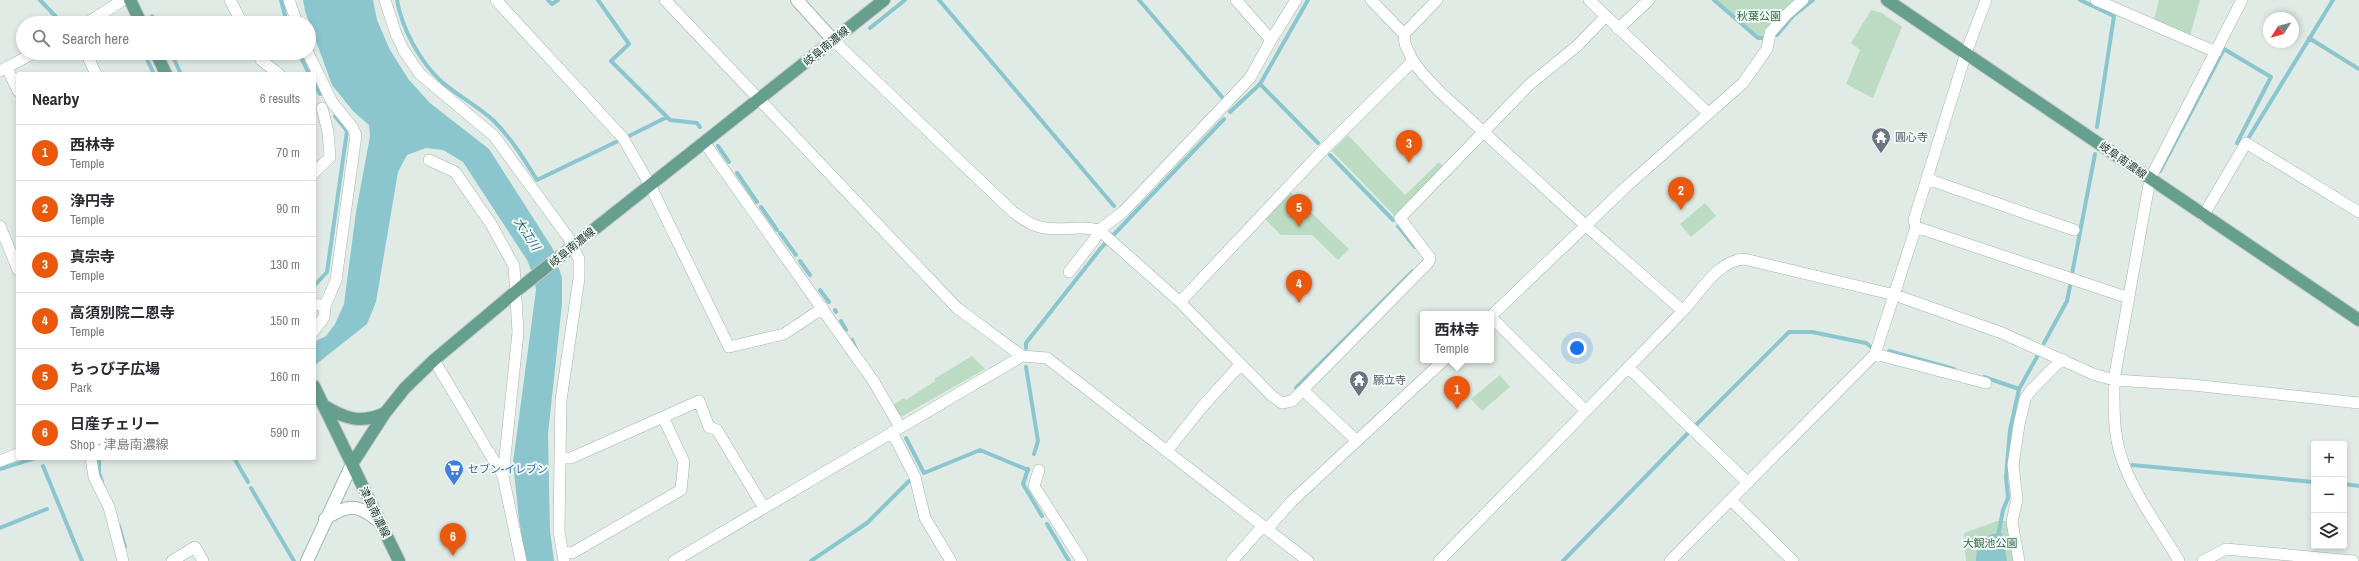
<!DOCTYPE html>
<html lang="en">
<head>
<meta charset="utf-8">
<style>
	:root { --surface:#fff; --page:#f2f2f3; --text:#2b2b33; --muted:#7c7c81; --line:#e1e1e2; --accent:#ea580c }
	body { margin:0; font-family:"Archivo Narrow","Noto Sans JP",sans-serif; background:var(--page); color:var(--text) }
	.controls { position:absolute; right:12px; bottom:12px; display:grid; overflow:hidden; border-radius:4px; box-shadow:0 2px 6px #0003 }
	.controls button { width:36px; height:36px; display:grid; place-items:center; padding:0; border:0; border-bottom:1px solid var(--line); background:var(--surface); color:var(--text); font:20px sans-serif }
	.compass { position:absolute; left:2263px; top:12px; width:36px; height:36px; border-radius:50%; background:var(--surface); box-shadow:0 2px 6px #0003; rotate:233deg }
	.you { position:absolute; left:1577px; top:348px; width:14px; height:14px; margin:-10px; border:3px solid #fff; border-radius:50%; background:#1a73e8; box-shadow:0 0 0 6px #1a73e833 }
	.badge { display:grid; place-items:center; width:26px; height:26px; border-radius:50%; background:var(--accent); color:#fff; font-size:13px; font-weight:700 }
	.pin { position:absolute; translate:-50% -33px; filter:drop-shadow(0 1px 2px #0008) }
	.pin::after { content:''; position:absolute; top:21px; width:14px; height:12px; background:inherit; clip-path:polygon(0 0,100% 0,50% 100%) }
	.popup { position:absolute; left:1420px; top:311px; width:74px; height:52px; box-sizing:border-box; display:grid; place-content:center; border-radius:4px; background:var(--surface); filter:drop-shadow(0 1px 3px #0005); font-size:13px; white-space:nowrap; color:var(--muted) }
	.popup b { font-size:15px; color:var(--text) }
	.popup::after { content:''; position:absolute; left:50%; top:100%; margin-left:-8px; border:8px solid transparent; border-top-color:var(--surface) }
	.list { margin:0; padding:0; list-style:none }
	h2 { display:flex; justify-content:space-between; align-items:center; height:52px; margin:0; padding:0 16px; font-size:17px }
	h2 small { font-size:13px; font-weight:400; color:var(--muted) }
	.list li { display:grid; grid-template-columns:26px 1fr auto; gap:12px; align-items:center; box-sizing:border-box; height:56px; padding:0 16px; border-top:1px solid var(--line) }
	.list b { display:block; font-size:15px; white-space:nowrap }
	.list p { margin:0; font-size:13px; white-space:nowrap; color:var(--muted) }
	.list em { font-size:13px; font-style:normal; color:var(--muted) }
	.icon { flex:none; width:22px; height:22px; fill:none; stroke:currentColor; stroke-width:2; stroke-linecap:round; stroke-linejoin:round }
	.map { position:relative; flex:none; width:2359px; height:561px; overflow:hidden }
	.search { position:absolute; background:var(--surface); box-shadow:0 2px 6px #0003; left:16px; top:16px; width:300px; height:44px; display:flex; align-items:center; gap:10px; box-sizing:border-box; padding:0 14px; border-radius:22px; color:var(--muted); font-size:15px }
	.panel { position:absolute; background:var(--surface); box-shadow:0 2px 6px #0003; left:16px; top:72px; width:300px; height:388px; border-radius:4px }
	.map>svg:first-child { display:block }
</style>
</head>
<body>
<div class="map">
<svg width="2359" height="561" viewBox="0 0 2359 561">
	<rect width="100%" height="100%" fill="#e1ebe6"/>
	<path fill="#bbdcc3" d="M 1716,0 L 1796,0 L 1764,35 L 1759,36 Z
		M 2159,0 L 2200,0 L 2190,36 L 2154,20 Z
		M 1871,10 L 1882,13 L 1902,27 L 1873,98 L 1846,84 L 1860,50 L 1851,43 Z
		M 1348,135 L 1405,195 L 1439,162 L 1444,167 L 1395,216 L 1332,151 Z
		M 1289,191 L 1349,249 L 1338,260 L 1312,235 L 1281,235 L 1264,218 Z
		M 1705,203 L 1716,216 L 1691,237 L 1680,224 Z
		M 972,356 L 985,369 L 901,417 L 893,405 L 904,398 L 906,400 L 935,381 L 934,379 Z
		M 1500,375 L 1510,387 L 1482,411 L 1471,399 Z
		M 1997,521 L 2007,521 L 2013,561 L 1966,561 L 1964,533 Z"/>
	<path fill="#8bc6cf" d="M 303,0 L 373,0 L 377,20 L 390,50 L 409,80 L 430,103 L 489,149 L 553,249 L 562,278 L 562,304 L 548,434 L 550,531 L 554,561 L 526,561 L 519,520 L 513,462 L 536,290 L 534,277 L 527,260 L 463,162 L 443,150 L 426,148 L 407,155 L 398,172 L 376,302 L 367,324 L 314,366 L 314,342 L 326,336 L 335,324 L 344,304 L 356,212 L 370,136 L 369,125 L 353,111 L 332,85 L 305,11 Z
		M 2002,533 L 2007,561 L 1976,561 C 1977,542 1981,534 2002,533 Z"/>
	<g fill="none" stroke-linecap="round" stroke-linejoin="round">
		<path stroke="#8bc6cf" stroke-width="4" d="M 40,0 L 62,23
			M 281,0 L 287,23
			M 397,0 C 402,29 420,62 442,82 C 458,96 478,106 494,121 C 511,138 524,159 537,180 L 618,141
			M 548,0 L 552,4 L 558,0
			M 598,0 L 629,44 L 611,61 L 670,120 L 697,123 L 700,127
			M 939,0 L 1114,206
			M 1139,0 L 1222,97
			M 1714,0 L 1758,38 L 1763,38
			M 2080,0 L 2114,16 L 2097,127
			M 152,16 L 156,23
			M 870,28 L 905,0
			M 1777,35 L 1793,16 L 1813,0
			M 2309,38 L 2359,69
			M 144,53 L 154,74
			M 171,53 L 181,74
			M 299,53 L 309,74
			M 314,84 L 320,94
			M 1260,84 L 1318,143
			M 1230,112 L 1260,84 L 1308,0
			M 629,136 L 667,117
			M 2249,137 L 2333,0
			M 718,146 L 729,162
			M 1330,155 L 1393,220
			M 2160,171 L 2224,49 L 2271,77 L 2237,143
			M 737,173 L 757,202
			M 761,207 L 777,230
			M 1398,226 L 1415,247
			M 780,233 L 796,255
			M 800,261 L 810,275
			M 2072,274 L 2095,154
			M 314,286 L 327,272 L 347,131 L 335,116
			M 820,290 L 829,302
			M 835,310 L 836,312
			M 841,321 L 846,330
			M 852,340 L 856,349
			M 2044,343 L 2067,301 L 2070,286
			M 1026,348 L 1026,343 L 1101,248 L 1224,119
			M 1889,351 L 1954,369
			M 1026,367 L 1038,441 L 1034,454
			M 1984,377 L 2019,389
			M 1296,388 L 1413,271
			M 1695,426 L 1789,332 L 1812,332 L 1866,343 L 1871,347
			M 906,438 L 924,473 L 980,450 L 1028,470
			M 99,458 L 99,473 L 102,482
			M 234,458 L 248,482
			M 2132,465 L 2314,482
			M 43,466 L 82,561
			M 0,469 L 35,458
			M 1028,469 L 1023,484 L 1042,516
			M 2344,484 L 2359,486
			M 251,488 L 294,561
			M 1047,524 L 1069,561
			M 119,526 L 125,547
			M 0,528 L 47,509
			M 1998,536 L 2003,510 L 2008,498 L 2006,477 L 2010,430 L 2019,389 L 2038,355
			M 811,561 L 867,523 L 909,481
			M 1563,561 L 1690,431"/>
		<defs>
			<path id="street" d="M 230,0 L 242,23
				M 289,0 L 297,23
				M 385,0 L 396,34 L 404,51 L 420,74 L 494,136 L 568,237 L 579,259 L 579,278 L 561,400 L 560,458
				M 496,0 L 623,138 L 650,185 L 729,347 L 784,334 L 823,308
				M 665,0 L 957,308 L 1022,356
				M 1371,0 L 1404,34
				M 1437,0 L 1404,34 L 1405,44 L 1413,61 L 1423,74 L 1441,93 L 1585,225 L 1683,311
				M 1589,0 L 1708,113
				M 2096,0 L 2216,52
				M 87,23 L 123,0
				M 1618,29 L 1649,0
				M 833,40 L 1013,212 C 1023,219 1033,227 1046,228 C 1064,231 1078,225 1099,230 L 1180,302 L 1272,396 L 1282,403 L 1292,401 L 1303,390 L 1357,441
				M 1271,40 L 1296,0
				M 86,53 L 96,74
				M 258,53 L 261,60 L 279,74
				M 308,53 L 332,102 L 352,127 L 356,135 L 336,280 L 325,306 L 314,304
				M 7,68 L 18,91
				M 0,71 L 34,53
				M 704,142 L 874,382 L 900,427
				M 429,160 L 455,172 L 491,224 L 514,266 L 518,332 L 503,476 L 521,561
				M 314,173 L 330,157 L 328,132 L 322,108
				M 1927,179 L 2074,230
				M 2203,216 L 2246,143 L 2359,212
				M 0,226 L 18,270
				M 1916,227 L 2129,298
				M 1069,272 L 1094,240 L 1099,230 L 1123,212 L 1250,78 L 1271,40 L 1236,0
				M 1180,302 L 1322,151 L 1413,61
				M 1491,316 L 1627,186 L 1743,83 L 1767,49 L 1770,33 L 1786,15 L 1803,0
				M 1491,317 L 1586,411
				M 314,331 L 324,317 L 325,306
				M 1875,354 L 1986,383
				M 434,360 L 503,476
				M 1628,367 L 1748,483
				M 1303,390 L 1428,263 L 1430,258 L 1400,218 L 1530,84 L 1577,46 L 1606,16
				M 892,432 L 915,477 L 925,518 L 951,561
				M 1167,451 L 1202,407 L 1240,365
				M 91,458 L 94,477 L 109,507 L 123,561
				M 0,461 L 18,454
				M 1039,470 L 1034,486 L 1082,561
				M 1731,500 L 1793,561
				M 1267,529 L 1292,501 L 1444,360
				M 563,552 L 572,553 L 681,490 L 684,462 L 663,417
				M 172,561 L 195,547 L 203,561
				M 564,561 L 559,532 L 560,458 L 571,458 L 699,401 L 709,427 L 717,430 L 764,508
				M 674,561 L 1022,356 L 1047,358 L 1308,561
				M 1232,561 L 1263,526
				M 1439,561 C 1520,479 1600,397 1680,314 C 1699,295 1716,261 1744,259 L 1895,295 L 2002,333 L 2093,374 L 2114,380 L 2193,385 L 2359,403
				M 1670,561 L 1875,354 L 1916,227 L 1914,220 L 1966,53 L 1986,0
				M 2019,561 L 2012,522 L 2017,499 L 2013,465 L 2019,425 L 2025,399 L 2031,390 L 2062,359
				M 2179,561 C 2161,530 2131,490 2121,456 C 2113,433 2114,404 2114,380 L 2150,179 L 2242,0
				M 2203,561 L 2226,549 L 2353,561"/>
			<path id="secondary" d="M 797,0 L 833,40
				M 325,519 C 350,503 357,504 380,522
				M 307,561 L 352,464"/>
			<path id="primary" d="M 130,0 L 141,23
				M 1887,0 L 2359,320
				M 156,53 L 166,74
				M 314,386 L 399,561
				M 323,405 C 345,419 361,424 385,413
				M 352,464 L 385,413 L 405,388 L 434,360 L 520,288 L 884,0"/>
		</defs>
		<use href="#street" stroke="#a4b3ad" stroke-width="12"/>
		<use href="#secondary" stroke="#a0b7ae" stroke-width="14"/>
		<use href="#primary" stroke="#c1c8c6" stroke-width="14"/>
		<use href="#street" stroke="#fff" stroke-width="11"/>
		<use href="#secondary" stroke="#fff" stroke-width="12"/>
		<use href="#primary" stroke="#679f8f" stroke-width="12"/>
	</g>
	<defs>
		<symbol id="temple-pin" viewBox="-11 -11 22 30"><path d="M0 17L-7.5 6A9.5 9.5 0 1 1 7.5 6Z" fill="#6b7280" stroke="#f2f8f5"/><path d="M0-6L5-2H3V0L6.5 2.5H4V6H1.5V3h-3V6H-4V2.5H-6.5L-3 0V-2H-5Z" fill="#fff"/></symbol>
		<symbol id="supermarket-pin" viewBox="-11 -11 22 30"><path d="M0 17L-7.5 6A9.5 9.5 0 1 1 7.5 6Z" fill="#3f7fe0" stroke="#f2f8f5"/><path d="M-6-5.5h2.5l.6 2H6L4.5 2H-2.5L-4.4-4H-6ZM-1.5 3.2a1.3 1.3 0 1 0 .1 0ZM3 3.2a1.3 1.3 0 1 0 .1 0Z" fill="#fff"/></symbol>
	</defs>
	<g fill-rule="evenodd">
		<use href="#temple-pin" x="1870" y="126" width="22" height="30"/>
		<use href="#temple-pin" x="1348" y="369" width="22" height="30"/>
		<use href="#supermarket-pin" x="443" y="458" width="22" height="30"/>
	</g>
	<g text-anchor="middle" dominant-baseline="central" stroke-width="4" stroke-linejoin="round" paint-order="stroke">
		<g font-size="11" fill="#2e7146" stroke="#f2f8f5">
			<text x="1759" y="16">秋葉公園</text>
			<text x="1990" y="543">大観池公園</text>
		</g>
		<g font-size="11" fill="#223b34" stroke="#f2f8f5">
			<text transform="translate(826 46) rotate(-39)">岐阜南濃線</text>
			<text transform="translate(2123 160) rotate(35)">岐阜南濃線</text>
			<text transform="translate(572 247) rotate(-39)">岐阜南濃線</text>
			<text transform="translate(375 512) rotate(64)">津島南濃線</text>
		</g>
		<g font-size="11" fill="#5b616d" stroke="#f2f8f5" text-anchor="start">
			<text x="1895" y="137">圓心寺</text>
			<text x="1373" y="380">願立寺</text>
		</g>
		<g font-size="11" fill="#366cbe" stroke="#f2f8f5" text-anchor="start">
			<text x="468" y="469">セブン-イレブン</text>
		</g>
		<g font-size="12" font-style="italic" fill="#1e6975" stroke="#f2f8f5">
			<text transform="translate(527 234) rotate(57)">大江川</text>
		</g>
	</g>
</svg>
<div class="controls">
<button>+</button>
<button>−</button>
<button><svg class="icon" aria-label="layers" viewBox="0 0 24 24"><path d="M12 4l9 5-9 5-9-5zM3 14l9 5 9-5"/></svg></button>
</div>
<svg class="compass" viewBox="-18 -18 36 36"><path d="M0-13l5 13h-10z" fill="#e53935"/><path d="M0 13l5-13h-10z" fill="#7c7c81"/></svg>
<div class="you"></div>
<div class="pin badge" style="left:1457px;top:409px">1</div>
<div class="popup"><b>西林寺</b>Temple</div>
<div class="pin badge" style="left:1681px;top:210px">2</div>
<div class="pin badge" style="left:1409px;top:163px">3</div>
<div class="pin badge" style="left:1299px;top:303px">4</div>
<div class="pin badge" style="left:1299px;top:227px">5</div>
<div class="pin badge" style="left:453px;top:556px">6</div>
<div class="search"><svg class="icon" aria-label="search" viewBox="0 0 24 24"><circle cx="10" cy="10" r="6"/><path d="M15 15l6 6"/></svg>Search here</div>
<section class="panel">
<h2>Nearby<small>6 results</small></h2>
<ul class="list">
<li><span class="badge">1</span><div><b>西林寺</b><p>Temple</p></div><em>70 m</em></li>
<li><span class="badge">2</span><div><b>浄円寺</b><p>Temple</p></div><em>90 m</em></li>
<li><span class="badge">3</span><div><b>真宗寺</b><p>Temple</p></div><em>130 m</em></li>
<li><span class="badge">4</span><div><b>高須別院二恩寺</b><p>Temple</p></div><em>150 m</em></li>
<li><span class="badge">5</span><div><b>ちっび子広場</b><p>Park</p></div><em>160 m</em></li>
<li><span class="badge">6</span><div><b>日産チェリー</b><p>Shop · 津島南濃線</p></div><em>590 m</em></li>
</ul>
</section>
</div>
</body>
</html>
